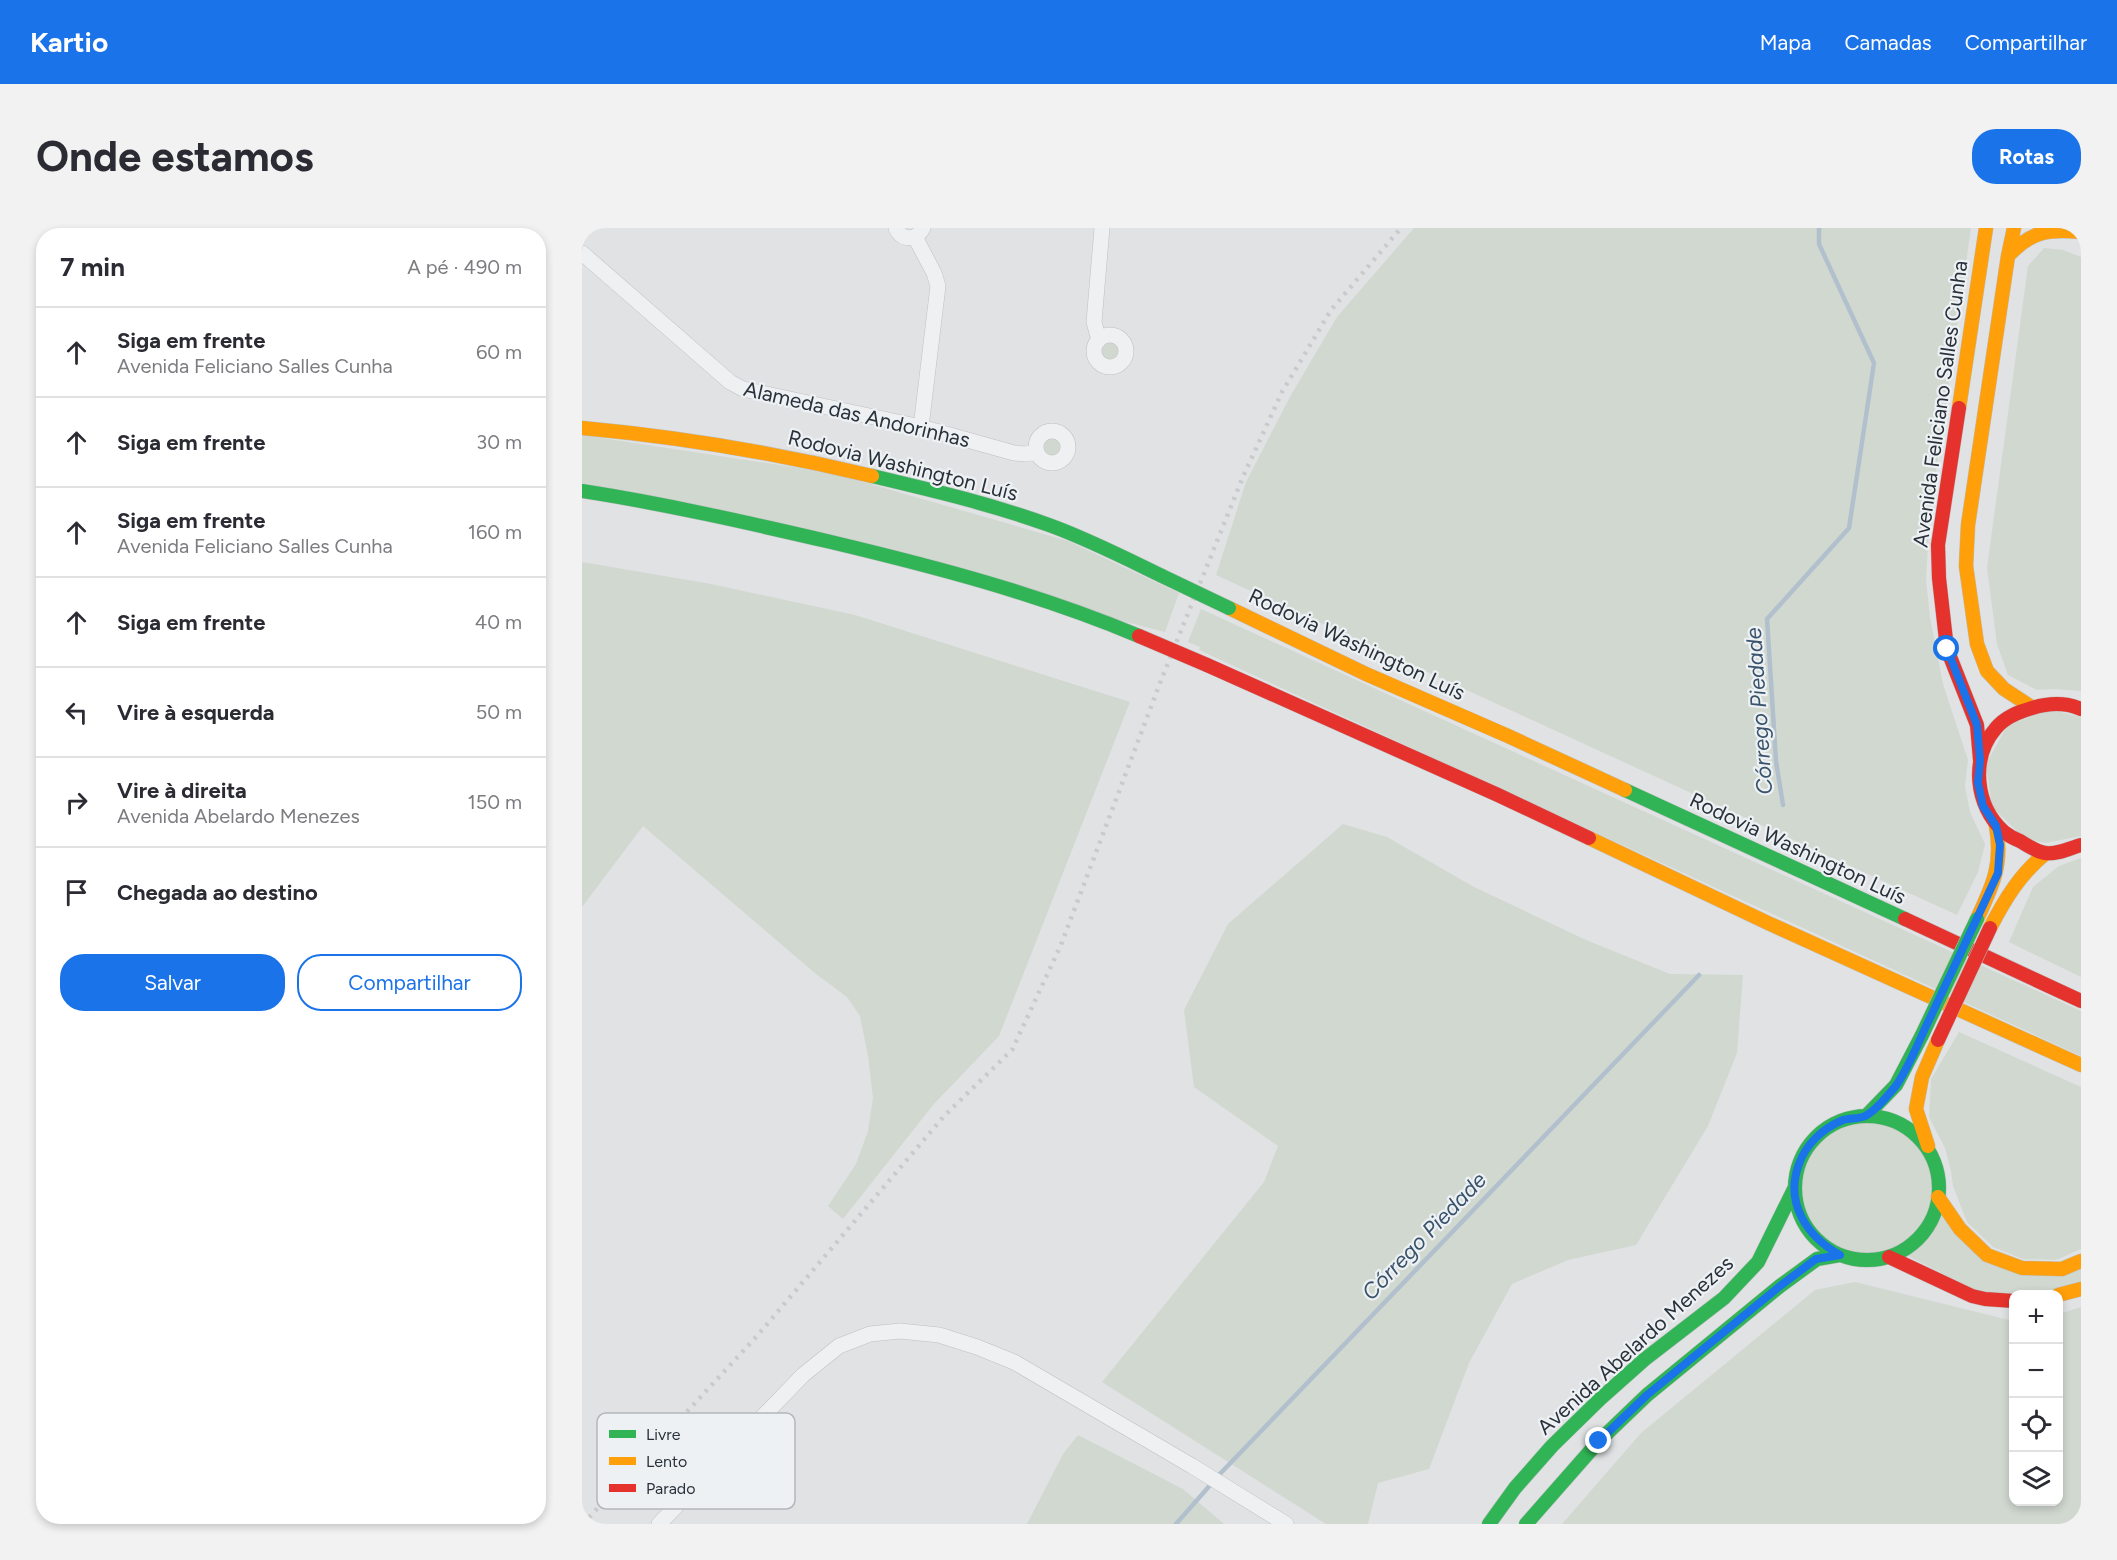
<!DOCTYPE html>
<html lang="pt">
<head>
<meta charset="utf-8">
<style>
	:root { --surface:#fff; --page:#f2f2f3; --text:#2b2b33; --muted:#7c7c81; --line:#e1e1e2; --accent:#1a73e8 }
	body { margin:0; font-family:Figtree,sans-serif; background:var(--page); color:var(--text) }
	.controls { position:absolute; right:18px; bottom:18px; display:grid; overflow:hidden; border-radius:12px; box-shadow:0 3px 9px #0003 }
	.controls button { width:54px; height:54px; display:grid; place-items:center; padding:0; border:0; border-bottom:2px solid var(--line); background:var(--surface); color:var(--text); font:30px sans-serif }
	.stop { position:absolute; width:18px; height:18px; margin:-14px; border:4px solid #1a73e8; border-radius:50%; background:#fff }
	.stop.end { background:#1a73e8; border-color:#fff; box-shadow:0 2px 6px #0008 }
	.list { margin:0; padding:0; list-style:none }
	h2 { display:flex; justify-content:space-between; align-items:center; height:78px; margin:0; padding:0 24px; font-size:26px }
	h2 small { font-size:20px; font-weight:400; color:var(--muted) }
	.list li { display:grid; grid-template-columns:39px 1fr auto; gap:18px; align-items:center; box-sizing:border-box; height:90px; padding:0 24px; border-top:2px solid var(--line) }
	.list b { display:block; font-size:22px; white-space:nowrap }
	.list p { margin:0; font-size:20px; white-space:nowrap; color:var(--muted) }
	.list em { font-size:20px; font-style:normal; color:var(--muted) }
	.actions { display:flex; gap:12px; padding:18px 24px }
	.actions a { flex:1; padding:14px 0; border:2px solid var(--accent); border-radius:24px; text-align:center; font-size:21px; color:var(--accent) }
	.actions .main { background:var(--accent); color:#fff }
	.icon { flex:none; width:33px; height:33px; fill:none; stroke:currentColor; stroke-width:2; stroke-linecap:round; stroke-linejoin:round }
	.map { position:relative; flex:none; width:1499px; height:1296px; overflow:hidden; border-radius:24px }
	header { display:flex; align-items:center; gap:36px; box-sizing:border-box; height:84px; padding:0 30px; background:var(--accent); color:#fff }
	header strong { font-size:28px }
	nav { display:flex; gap:33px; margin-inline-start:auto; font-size:21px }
	.intro { display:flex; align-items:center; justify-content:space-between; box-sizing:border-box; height:144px; padding:0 36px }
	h1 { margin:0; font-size:42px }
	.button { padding:15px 27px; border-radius:24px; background:var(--accent); color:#fff; font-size:21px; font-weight:700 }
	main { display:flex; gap:36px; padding:0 36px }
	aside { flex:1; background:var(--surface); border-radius:24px; box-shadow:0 3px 9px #0003 }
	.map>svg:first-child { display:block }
</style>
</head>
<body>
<header>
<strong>Kartio</strong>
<nav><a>Mapa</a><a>Camadas</a><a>Compartilhar</a></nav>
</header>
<div class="intro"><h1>Onde estamos</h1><a class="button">Rotas</a></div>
<main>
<aside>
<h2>7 min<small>A pé · 490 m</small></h2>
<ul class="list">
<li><svg class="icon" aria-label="ahead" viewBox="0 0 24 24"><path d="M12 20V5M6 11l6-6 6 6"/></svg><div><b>Siga em frente</b><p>Avenida Feliciano Salles Cunha</p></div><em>60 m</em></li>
<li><svg class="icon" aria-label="ahead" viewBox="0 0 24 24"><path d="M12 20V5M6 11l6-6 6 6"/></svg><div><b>Siga em frente</b></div><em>30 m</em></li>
<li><svg class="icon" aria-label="ahead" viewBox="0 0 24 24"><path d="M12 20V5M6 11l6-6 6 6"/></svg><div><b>Siga em frente</b><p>Avenida Feliciano Salles Cunha</p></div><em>160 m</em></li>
<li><svg class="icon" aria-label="ahead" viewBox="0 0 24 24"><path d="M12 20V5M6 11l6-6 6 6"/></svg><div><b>Siga em frente</b></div><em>40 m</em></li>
<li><svg class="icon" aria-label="left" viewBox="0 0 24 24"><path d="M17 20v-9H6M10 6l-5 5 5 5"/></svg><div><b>Vire à esquerda</b></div><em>50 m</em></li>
<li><svg class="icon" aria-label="right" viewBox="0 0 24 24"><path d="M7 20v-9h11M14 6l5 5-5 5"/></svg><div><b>Vire à direita</b><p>Avenida Abelardo Menezes</p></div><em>150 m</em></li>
<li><svg class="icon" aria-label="arrive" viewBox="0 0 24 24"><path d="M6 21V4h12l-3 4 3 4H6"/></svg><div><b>Chegada ao destino</b></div></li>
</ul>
<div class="actions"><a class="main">Salvar</a><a>Compartilhar</a></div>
</aside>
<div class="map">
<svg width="1499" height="1296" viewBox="0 0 1499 1296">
	<rect width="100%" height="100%" fill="#e0e2e4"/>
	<path fill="#d1d8d0" d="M 832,0 L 1389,0 L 1348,285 L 1344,351 L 1348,390 L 1361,456 L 1386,532 L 1383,558 L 1388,584 L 1403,616 L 1396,644 L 1375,687 L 634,347 L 664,254 L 709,167 L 755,89 Z
		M 1462,20 L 1481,22 L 1499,29 L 1499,463 L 1472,461 L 1455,462 L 1426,447 L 1415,416 L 1405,340 L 1446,38 Z
		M519 123a9 9 0 1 1 18 0a9 9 0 1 1-18 0Z
		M 0,207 L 250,245 L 486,313 L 597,365 L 583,404 L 0,255 Z
		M461 219a9 9 0 1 1 18 0a9 9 0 1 1-18 0Z
		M 0,334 L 129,356 L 273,387 L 548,474 L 417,808 L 351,877 L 261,991 L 246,978 L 274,936 L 286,903 L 291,870 L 286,828 L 278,788 L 265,769 L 234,746 L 61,598 L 0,679 Z
		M 619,381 L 1499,783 L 1499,828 L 617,422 L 618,419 L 606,414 Z
		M 1466,481 L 1499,489 L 1499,608 L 1463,615 L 1442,610 L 1410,579 L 1404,536 L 1425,498 Z
		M 761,596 L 805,609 L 892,659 L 1004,712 L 1088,746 L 1161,747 L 1155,825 L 1126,898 L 1054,1017 L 986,1032 L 930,1056 L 887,1135 L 847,1241 L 796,1255 L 786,1296 L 744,1296 L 520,1154 L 682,954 L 696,918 L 612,859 L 602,782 L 646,696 Z
		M 1499,630 L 1499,749 L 1427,714 L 1451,659 L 1477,638 Z
		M 1377,804 L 1499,859 L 1499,1021 L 1474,1032 L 1441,1031 L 1411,1019 L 1385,994 L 1371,958 L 1369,943 L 1363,920 L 1347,889 L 1349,851 Z
		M1219 960a66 66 0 1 1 132 0a66 66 0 1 1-132 0Z
		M 1357,982 L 1404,1030 L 1499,1037 L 1499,1056 L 1469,1066 L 1403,1067 L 1322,1026 C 1338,1014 1352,1002 1357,982 Z
		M 1273,1054 L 1431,1093 L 1432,1274 L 1476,1274 L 1477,1086 L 1499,1079 L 1499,1296 L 980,1296 L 1059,1205 L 1233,1062 Z
		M 496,1207 L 601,1261 L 642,1296 L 445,1296 L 481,1226 Z"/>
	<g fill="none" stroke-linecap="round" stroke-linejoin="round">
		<path stroke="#b1c0cc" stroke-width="4.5" d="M 1201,577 L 1194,533 L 1185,391 L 1267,300 L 1292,135 L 1237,16 L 1237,0
			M 635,1249 L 1117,747
			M 594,1296 L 630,1255"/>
		<defs>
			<path id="street" d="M 314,0 C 320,13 334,13 341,0
				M 333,9 L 352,45 L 356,58 L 339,199
				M 0,25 L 148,154 L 161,161 L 339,199 L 432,225 L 444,226 L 455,224
				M512 123a16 16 0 1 1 32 0a16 16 0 1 1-32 0Z
				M 517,112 L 512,94 L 520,0
				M454 219a16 16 0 1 1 32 0a16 16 0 1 1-32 0Z
				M 77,1296 L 221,1147 L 257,1118 L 288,1106 L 318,1103 L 357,1107 L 395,1119 L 432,1134 L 610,1238 L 704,1296"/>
			<path id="fast" d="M 290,248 C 349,262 409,276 467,297 C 506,311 543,330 580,348
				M 0,263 C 84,276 167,295 249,314 C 354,339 457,366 557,408
				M 1043,562 L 1323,691
				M 1284,888 L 1314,857 L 1340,807
				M1213 960a72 72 0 1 1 144 0a72 72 0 1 1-144 0Z
				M 907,1296 L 933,1260 L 970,1218 L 1018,1171 L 1063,1131 L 1142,1070 L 1176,1034 L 1213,959
				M 944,1296 L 1017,1213 L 1065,1167 L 1198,1058 L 1235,1031 L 1258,1027"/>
			<path id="slow" d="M 1432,0 L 1426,28 L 1386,297 L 1384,338 L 1395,416 L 1405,443 L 1422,461 L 1448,478
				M 1426,28 C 1449,3 1466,1 1499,4
				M 1377,180 L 1404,0
				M 0,200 C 98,209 194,225 290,248
				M 647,380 L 784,446 L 926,508 L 1043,562
				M 1007,610 L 1186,695 L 1499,837
				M 1395,691 C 1411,657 1421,636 1414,598
				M 1408,700 C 1423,671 1438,646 1464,625
				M 1346,918 L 1334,881 L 1340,849 L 1356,812
				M 1356,969 L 1378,1001 L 1405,1027 L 1440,1040 L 1480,1041 L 1499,1033
				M 1476,1067 L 1499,1061"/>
			<path id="jam" d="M 1377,180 L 1356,317 L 1357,350 L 1365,421 L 1395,497 L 1398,532
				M 625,437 L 916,567 L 1007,610
				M 1499,481 C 1483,474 1466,475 1450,480 C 1436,484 1423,489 1414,500 C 1388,530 1393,578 1422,604 C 1427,608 1433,611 1438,613 C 1446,618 1455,624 1463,625 C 1475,627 1488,620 1499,617
				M 1323,691 L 1499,773
				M 1307,1029 L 1390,1068 L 1403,1071 L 1432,1073"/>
		</defs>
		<use href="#street" stroke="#bec0c2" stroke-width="16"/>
		<use href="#fast" stroke="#bdbfc1" stroke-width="15"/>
		<use href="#slow" stroke="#bdbfc1" stroke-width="15"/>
		<use href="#jam" stroke="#bdbfc1" stroke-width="15"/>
		<use href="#street" stroke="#eff0f2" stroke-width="15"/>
		<use href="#fast" stroke="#30b455" stroke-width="14"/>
		<use href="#slow" stroke="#ff9f0a" stroke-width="14"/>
		<use href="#jam" stroke="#e5322d" stroke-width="14"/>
		<path stroke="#c9cacc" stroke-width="4.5" stroke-dasharray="3 6" stroke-linecap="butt" d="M 1,1296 L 175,1108 L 363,887 L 430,822 L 479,717 L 578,455 L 660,251 L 700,164 L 749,82 L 819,0"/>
		<defs>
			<path id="fast-bridge" d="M 580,348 L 647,380
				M 1340,807 L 1395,691"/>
			<path id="jam-bridge" d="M 557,408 L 625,437
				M 1356,812 L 1408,700"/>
		</defs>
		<use href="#fast-bridge" stroke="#bdbfc1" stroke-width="15" stroke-linecap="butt"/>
		<use href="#jam-bridge" stroke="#bdbfc1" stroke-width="15" stroke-linecap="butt"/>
		<use href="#fast-bridge" stroke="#30b455" stroke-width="14"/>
		<use href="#jam-bridge" stroke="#e5322d" stroke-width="14"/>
	</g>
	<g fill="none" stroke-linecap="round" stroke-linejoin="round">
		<path stroke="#1a73e8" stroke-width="8" d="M 1017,1213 L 1065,1167 L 1198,1058 L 1234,1031 L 1258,1027 C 1226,1009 1202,976 1217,936 C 1224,916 1241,900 1261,892 C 1268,890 1277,891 1283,888 C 1294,883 1305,868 1313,859 C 1326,842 1338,810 1348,790 C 1371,741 1394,693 1416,645 L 1418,617 L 1414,598 L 1401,578 L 1396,555 L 1398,532 L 1395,497 L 1365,421"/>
	</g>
	<g text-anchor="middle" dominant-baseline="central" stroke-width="4.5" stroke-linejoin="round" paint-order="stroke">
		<g font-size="21" fill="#29313b" stroke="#eef1f4">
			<text transform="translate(1358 176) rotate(-82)">Avenida Feliciano Salles Cunha</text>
			<text transform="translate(275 186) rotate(13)">Alameda das Andorinhas</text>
			<text transform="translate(321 237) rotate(14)">Rodovia Washington Luís</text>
			<text transform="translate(775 416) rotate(25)">Rodovia Washington Luís</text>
			<text transform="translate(1216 620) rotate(25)">Rodovia Washington Luís</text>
			<text transform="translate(1053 1117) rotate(-42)">Avenida Abelardo Menezes</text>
		</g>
		<g font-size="22" font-style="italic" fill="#38536b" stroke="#eef1f4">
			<text transform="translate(1177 483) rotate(-94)">Córrego Piedade</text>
			<text transform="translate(842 1008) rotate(-46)">Córrego Piedade</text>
		</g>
	</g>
	<rect x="15" y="1185" width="198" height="96" rx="9" fill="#eef1f4" stroke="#b3b7bc" stroke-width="1.5"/>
	<rect x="27" y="1202" width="27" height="8" fill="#30b455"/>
	<rect x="27" y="1229" width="27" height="8" fill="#ff9f0a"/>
	<rect x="27" y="1256" width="27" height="8" fill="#e5322d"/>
	<g font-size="16" fill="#29313b">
		<text x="64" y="1212">Livre</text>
		<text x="64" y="1239">Lento</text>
		<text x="64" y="1266">Parado</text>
	</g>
</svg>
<div class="controls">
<button>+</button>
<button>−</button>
<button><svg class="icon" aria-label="locate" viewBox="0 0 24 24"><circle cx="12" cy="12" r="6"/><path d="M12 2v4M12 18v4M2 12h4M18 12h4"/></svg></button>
<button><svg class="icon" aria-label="layers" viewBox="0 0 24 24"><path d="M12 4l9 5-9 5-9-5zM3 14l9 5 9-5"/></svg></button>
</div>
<div class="stop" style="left:1365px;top:421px"></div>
<div class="stop end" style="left:1017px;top:1213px"></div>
</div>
</main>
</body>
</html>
